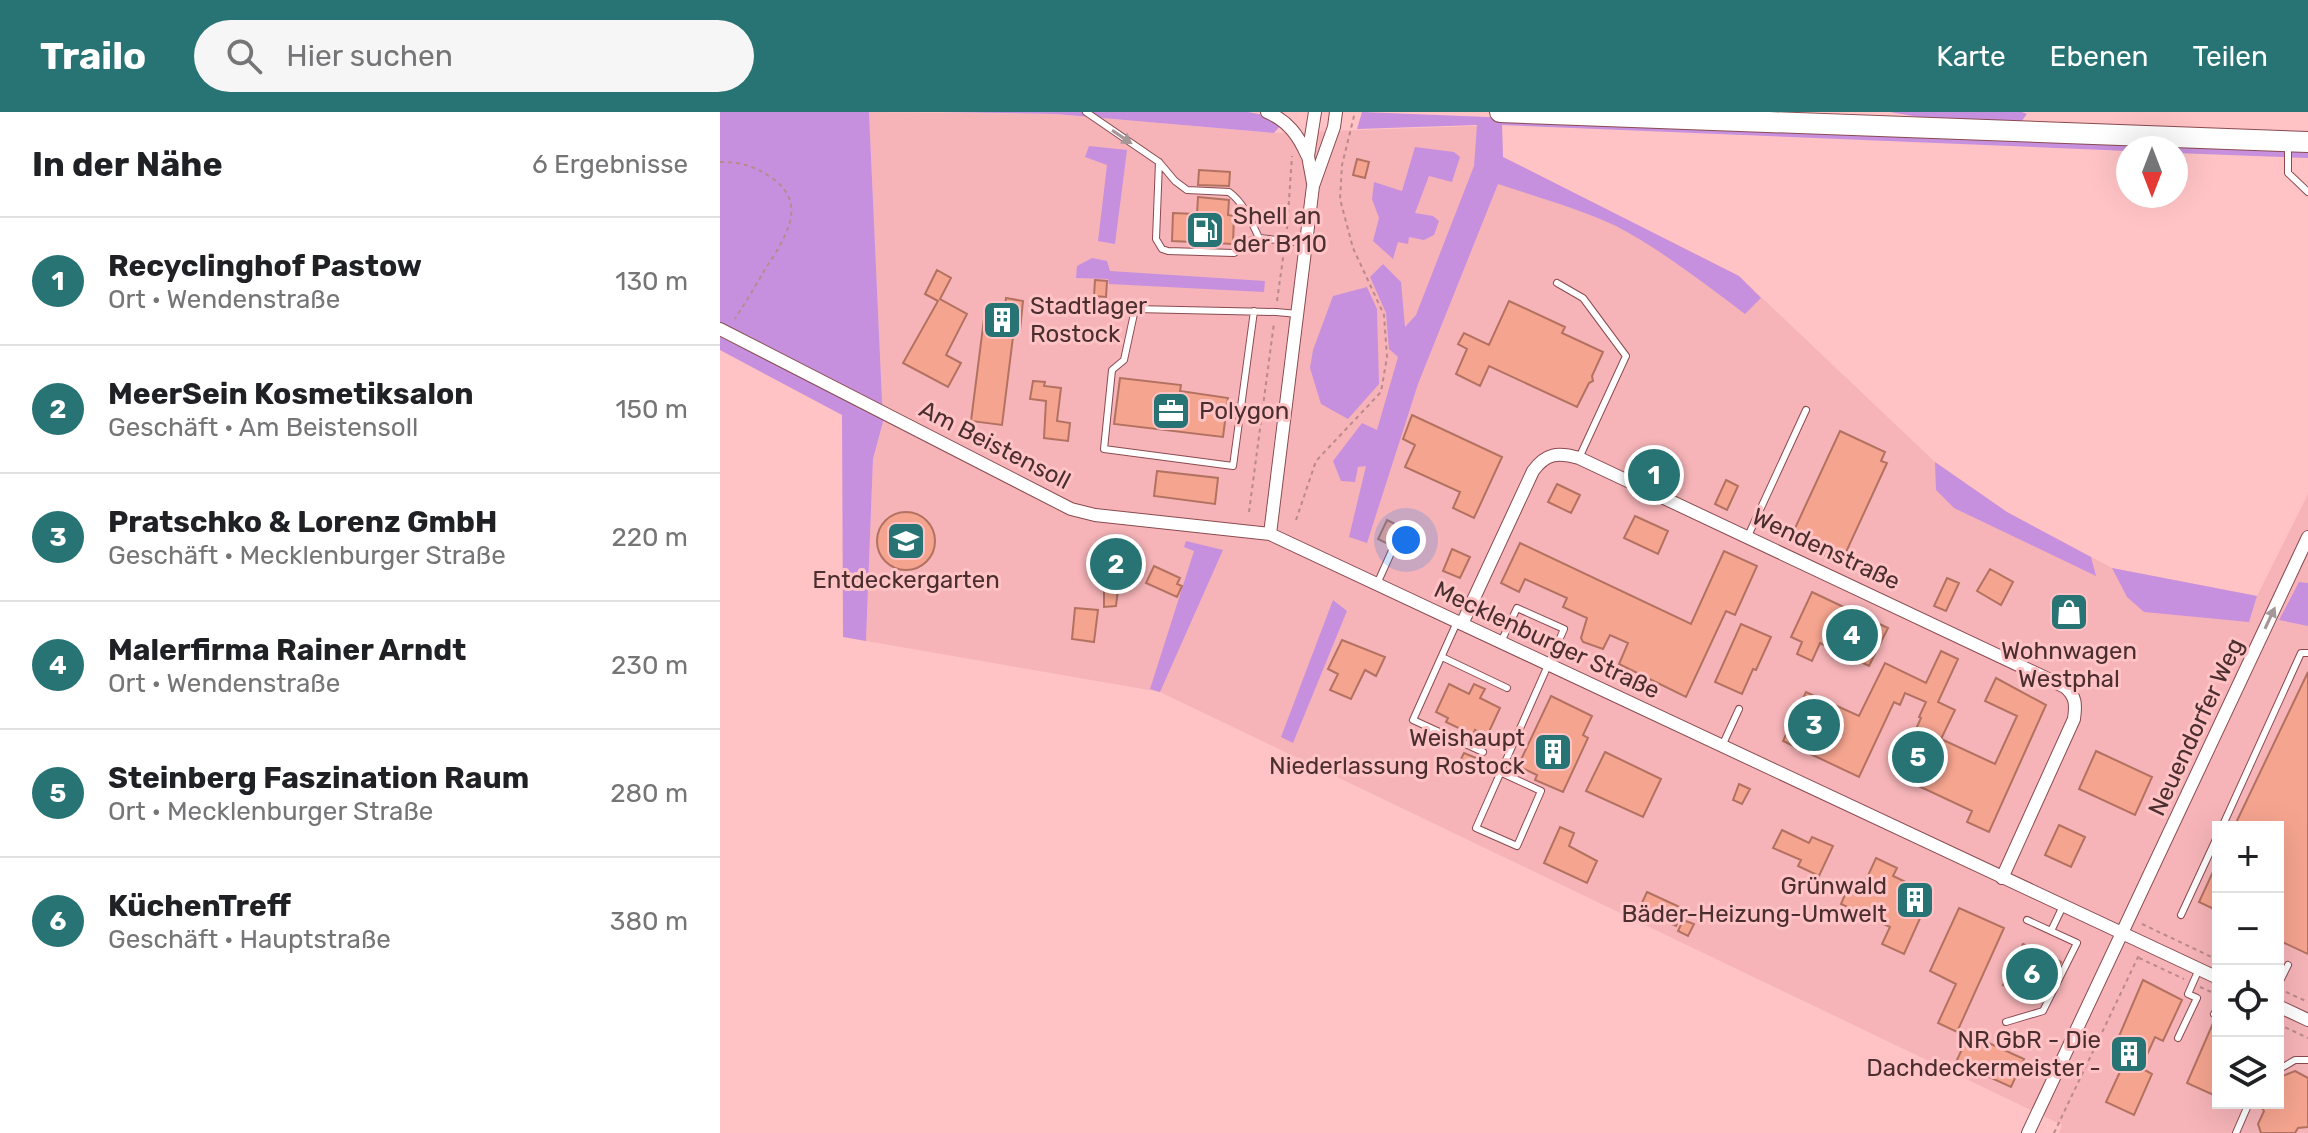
<!DOCTYPE html>
<html lang="de">
<head>
<meta charset="utf-8">
<style>
	:root { --surface:#fff; --page:#f6f6f6; --text:#202124; --muted:#757577; --line:#e0e0e0; --accent:#287373 }
	body { margin:0; font-family:Rubik,sans-serif; background:var(--page); color:var(--text) }
	.controls { position:absolute; right:24px; bottom:24px; display:grid; overflow:hidden; border-radius:0px; box-shadow:0 8px 32px #0002 }
	.controls button { width:72px; height:72px; display:grid; place-items:center; padding:0; border:0; border-bottom:2px solid var(--line); background:var(--surface); color:var(--text); font:40px sans-serif }
	.compass { position:absolute; left:1396px; top:24px; width:72px; height:72px; border-radius:50%; background:var(--surface); box-shadow:0 8px 32px #0002; rotate:180deg }
	.you { position:absolute; left:686px; top:428px; width:28px; height:28px; margin:-20px; border:6px solid #fff; border-radius:50%; background:#1a73e8; box-shadow:0 0 0 12px #1a73e833 }
	.badge { display:grid; place-items:center; width:52px; height:52px; border-radius:50%; background:var(--accent); color:#fff; font-size:26px; font-weight:700 }
	.pin { position:absolute; translate:-50% -50%; border:4px solid #fff; box-shadow:0 2px 8px #0006 }
	.list { margin:0; padding:0; list-style:none }
	h2 { display:flex; justify-content:space-between; align-items:center; height:104px; margin:0; padding:0 32px; font-size:34px }
	h2 small { font-size:26px; font-weight:400; color:var(--muted) }
	.list li { display:grid; grid-template-columns:52px 1fr auto; gap:24px; align-items:center; box-sizing:border-box; height:128px; padding:0 32px; border-top:2px solid var(--line) }
	.list b { display:block; font-size:30px; white-space:nowrap }
	.list p { margin:0; font-size:26px; white-space:nowrap; color:var(--muted) }
	.list em { font-size:26px; font-style:normal; color:var(--muted) }
	.icon { flex:none; width:44px; height:44px; fill:none; stroke:currentColor; stroke-width:2; stroke-linecap:round; stroke-linejoin:round }
	.map { position:relative; flex:none; width:1588px; height:1021px; overflow:hidden }
	header { display:flex; align-items:center; gap:48px; box-sizing:border-box; height:112px; padding:0 40px; background:var(--accent); color:#fff }
	header strong { font-size:38px }
	nav { display:flex; gap:44px; margin-inline-start:auto; font-size:28px }
	.search { width:560px; height:72px; background:var(--page); display:flex; align-items:center; gap:20px; box-sizing:border-box; padding:0 28px; border-radius:44px; color:var(--muted); font-size:30px }
	main { display:flex }
	aside { flex:1; background:var(--surface) }
	.map>svg:first-child { display:block }
</style>
</head>
<body>
<header>
<strong>Trailo</strong>
<div class="search"><svg class="icon" aria-label="search" viewBox="0 0 24 24"><circle cx="10" cy="10" r="6"/><path d="M15 15l6 6"/></svg>Hier suchen</div>
<nav><a>Karte</a><a>Ebenen</a><a>Teilen</a></nav>
</header>
<main>
<aside>
<h2>In der Nähe<small>6 Ergebnisse</small></h2>
<ul class="list">
<li><span class="badge">1</span><div><b>Recyclinghof Pastow</b><p>Ort · Wendenstraße</p></div><em>130 m</em></li>
<li><span class="badge">2</span><div><b>MeerSein Kosmetiksalon</b><p>Geschäft · Am Beistensoll</p></div><em>150 m</em></li>
<li><span class="badge">3</span><div><b>Pratschko &amp; Lorenz GmbH</b><p>Geschäft · Mecklenburger Straße</p></div><em>220 m</em></li>
<li><span class="badge">4</span><div><b>Malerfirma Rainer Arndt</b><p>Ort · Wendenstraße</p></div><em>230 m</em></li>
<li><span class="badge">5</span><div><b>Steinberg Faszination Raum</b><p>Ort · Mecklenburger Straße</p></div><em>280 m</em></li>
<li><span class="badge">6</span><div><b>KüchenTreff</b><p>Geschäft · Hauptstraße</p></div><em>380 m</em></li>
</ul>
</aside>
<div class="map">
<svg width="1588" height="1021" viewBox="0 0 1588 1021">
	<rect width="100%" height="100%" fill="#ffc3c5"/>
	<path fill="#f6b4b8" fill-rule="evenodd" d="M 149,0 L 336,2 L 554,21 L 782,13 L 783,45 L 1019,164 L 1215,350 L 1287,400 L 1392,456 L 1537,484 L 1588,382 L 1588,1021 L 1339,1021 L 1342,1013 L 440,580 L 146,529 L 153,347 L 163,310 ZM 1498,715 L 1558,715 L 1558,991 L 1498,991 Z"/>
	<path fill="#c790de" d="M 0,0 L 149,0 L 163,310 L 153,347 L 146,529 L 123,525 L 122,303 L 0,238 Z
		M 219,0 L 528,0 L 544,3 L 561,13 L 554,21 L 336,2 Z
		M 642,0 L 1588,37 L 1588,46 L 1456,41 L 1456,36 L 1408,36 L 1408,39 L 782,13 L 783,45 L 1019,164 L 1041,186 L 1025,202 C 985,172 940,137 896,114 C 858,96 817,85 778,72 L 698,272 L 647,431 L 629,425 L 646,354 L 638,355 L 635,370 L 621,369 L 613,349 L 642,311 L 657,318 L 678,245 L 669,237 L 666,201 L 650,165 L 663,152 L 681,170 L 685,215 L 696,203 L 754,54 L 757,13 L 637,17 Z
		M 1170,0 L 1302,0 L 1307,2 L 1301,10 L 1204,6 Z
		M 369,34 L 407,38 L 395,132 L 378,129 L 387,53 L 365,45 Z
		M 695,35 L 734,40 L 740,45 L 732,70 L 709,64 L 695,101 L 713,104 L 719,109 L 714,123 L 704,128 L 689,125 L 688,132 L 678,130 L 673,147 L 653,129 L 659,106 L 652,87 L 654,70 L 682,79 Z
		M 372,146 L 387,149 L 390,159 L 545,169 L 544,180 L 389,172 L 388,167 L 356,166 L 357,154 Z
		M 647,175 L 657,197 L 659,272 L 628,307 L 601,292 L 590,256 L 593,238 L 613,184 Z
		M 1215,350 L 1287,400 L 1371,445 L 1376,464 L 1234,396 L 1216,378 Z
		M 466,429 L 503,438 L 440,580 L 430,577 L 474,439 L 464,435 Z
		M 1392,456 L 1537,484 L 1529,510 L 1424,500 L 1407,485 Z
		M 1579,470 L 1588,471 L 1588,514 L 1559,508 Z
		M 613,488 L 627,499 L 573,631 L 561,625 Z"/>
	<path fill="#f5a48f" stroke="#b37261" stroke-width="2" d="M 637,47 L 649,50 L 645,66 L 633,63 Z
		M 479,58 L 510,60 L 509,74 L 478,73 Z
		M 478,85 L 509,88 L 508,103 L 514,104 L 513,132 L 452,129 L 453,101 L 477,102 Z
		M 217,158 L 231,166 L 220,187 L 247,202 L 226,243 L 241,251 L 228,275 L 183,251 L 218,189 L 205,182 Z
		M 375,168 L 387,169 L 386,185 L 374,184 Z
		M 286,186 L 303,189 L 300,218 L 294,217 L 282,313 L 251,309 L 265,199 L 284,201 Z
		M 789,189 L 845,215 L 842,221 L 883,240 L 872,264 L 873,269 L 869,271 L 857,295 L 769,254 L 760,274 L 736,262 L 747,237 L 738,232 L 744,221 L 769,233 Z
		M 400,266 L 461,273 L 460,279 L 508,286 L 503,325 L 394,312 Z
		M 313,269 L 325,270 L 324,274 L 341,276 L 337,309 L 350,311 L 348,329 L 324,326 L 326,289 L 310,287 Z
		M 692,303 L 782,345 L 754,406 L 733,396 L 740,380 L 685,355 L 695,333 L 683,327 Z
		M 1120,319 L 1165,340 L 1161,349 L 1167,351 L 1121,451 L 1070,427 Z
		M 437,359 L 498,366 L 495,392 L 434,384 Z
		M 1006,368 L 1018,374 L 1007,398 L 995,392 Z
		M 837,372 L 860,383 L 851,401 L 828,390 Z
		M157 429a29 29 0 1 1 58 0a29 29 0 1 1-58 0Z
		M 915,404 L 948,419 L 938,442 L 904,426 Z
		M 667,408 L 677,413 L 668,432 L 658,427 Z
		M 800,431 L 971,512 L 1004,439 L 1037,454 L 1015,503 L 1006,499 L 966,585 L 899,552 L 908,531 L 890,523 L 883,537 L 863,530 L 861,526 L 867,506 L 843,495 L 847,486 L 805,467 L 799,480 L 781,471 Z
		M 391,436 L 412,445 L 398,477 L 396,494 L 384,495 L 384,470 L 387,463 L 381,460 Z
		M 732,437 L 750,445 L 740,466 L 723,459 Z
		M 434,454 L 460,466 L 457,472 L 462,474 L 457,485 L 426,471 Z
		M 1270,457 L 1293,470 L 1281,493 L 1257,479 Z
		M 1227,466 L 1239,471 L 1226,499 L 1214,494 Z
		M 1092,480 L 1168,516 L 1149,554 L 1100,531 L 1092,549 L 1077,542 L 1082,530 L 1071,525 Z
		M 1348,485 L 1360,491 L 1349,514 L 1337,509 Z
		M 355,496 L 378,498 L 374,530 L 352,527 Z
		M 1021,512 L 1051,525 L 1036,558 L 1033,557 L 1022,582 L 995,570 Z
		M 622,528 L 665,545 L 656,564 L 645,558 L 631,587 L 610,578 L 618,562 L 608,557 Z
		M 1221,539 L 1238,547 L 1218,590 L 1235,598 L 1221,627 L 1275,652 L 1297,604 L 1265,589 L 1276,566 L 1326,593 L 1269,720 L 1247,710 L 1252,699 L 1175,663 L 1201,606 L 1199,605 L 1206,590 L 1185,581 L 1180,593 L 1174,590 L 1139,665 L 1063,629 L 1086,580 L 1139,604 L 1165,551 L 1206,571 Z
		M 1588,560 L 1588,842 L 1558,828 L 1558,715 L 1514,715 Z
		M 729,572 L 749,582 L 754,572 L 765,577 L 760,586 L 780,596 L 767,624 L 755,618 L 753,623 L 726,610 L 728,606 L 716,600 Z
		M 831,584 L 872,604 L 863,623 L 868,626 L 843,680 L 815,668 L 817,663 L 798,654 Z
		M 1376,639 L 1432,665 L 1415,703 L 1359,677 Z
		M 885,640 L 941,667 L 923,705 L 866,679 Z
		M 744,641 L 761,648 L 756,659 L 739,651 Z
		M 1019,672 L 1030,677 L 1022,692 L 1013,688 Z
		M 1339,713 L 1365,725 L 1351,755 L 1325,743 Z
		M 840,715 L 854,721 L 849,734 L 877,749 L 867,771 L 824,751 Z
		M 1062,718 L 1089,731 L 1092,725 L 1113,734 L 1099,764 L 1078,754 L 1081,748 L 1053,736 Z
		M 1156,746 L 1177,756 L 1173,764 L 1211,782 L 1184,842 L 1162,832 L 1170,815 L 1121,792 L 1129,773 L 1141,779 Z
		M 1498,749 L 1498,799 L 1479,790 Z
		M 927,780 L 964,797 L 956,814 L 919,797 Z
		M 1239,796 L 1284,816 L 1237,920 L 1218,911 L 1236,872 L 1210,859 Z
		M 963,808 L 974,812 L 968,824 L 958,819 Z
		M 1303,832 L 1341,850 L 1321,890 L 1283,873 Z
		M 1423,868 L 1462,888 L 1443,929 L 1435,925 L 1421,956 L 1432,962 L 1414,1003 L 1386,990 L 1405,949 L 1391,943 Z
		M 1494,909 L 1498,910 L 1498,985 L 1467,971 Z
		M 1249,922 L 1304,947 L 1291,975 L 1236,950 Z
		M 1575,959 L 1588,966 L 1588,1015 L 1578,1016 L 1575,1021 L 1541,1021 L 1538,1012 L 1544,999 L 1538,991 L 1558,991 L 1560,965 Z"/>
	<g fill="none" stroke-linecap="round" stroke-linejoin="round">
		<defs>
			<path id="lane" d="M 366,0 L 439,50 L 455,69 L 467,78 L 509,80 C 524,91 531,109 539,126
				M 1568,33 L 1568,61 L 1588,80
				M 439,50 L 436,127 L 442,137 L 448,139 L 514,141 L 530,129 L 539,126 L 586,131
				M 837,171 L 863,186 L 906,244 L 859,346
				M 534,199 L 513,354 L 384,337 L 392,258 L 404,248 L 415,197 L 556,200 L 578,202
				M 1028,424 L 1086,298
				M 657,472 L 683,414
				M 737,510 L 693,608 L 763,640
				M 781,530 L 797,496 L 844,517 L 756,716 L 797,734 L 821,679 L 782,661
				M 722,545 L 787,576
				M 1002,634 L 1019,597
				M 1502,715 L 1581,541 L 1588,541
				M 1461,803 L 1498,723
				M 1331,819 L 1343,794
				M 1558,873 L 1568,853
				M 1494,902 L 1498,904
				M 1286,910 L 1323,899 L 1357,831 L 1307,808
				M 1458,926 L 1477,886 L 1468,882 L 1479,857
				M 1558,958 L 1575,948 L 1588,948
				M 1516,1021 L 1529,991"/>
			<path id="street" d="M 547,0 C 568,9 578,23 587,43
				M 593,71 L 588,44 L 595,0
				M 0,217 L 351,397 L 375,403 L 550,422 L 1498,866
				M 550,422 L 593,74 L 614,15 L 616,0
				M 742,512 L 813,359 C 826,341 838,340 859,346 L 1345,575 C 1356,584 1356,593 1354,607 L 1282,766
				M 1558,894 L 1588,908
				M 1308,1021 L 1588,425"/>
			<path id="primary" d="M 780,0 L 1588,30"/>
		</defs>
		<use href="#lane" stroke="#8a4b50" stroke-width="8"/>
		<use href="#street" stroke="#8a4b50" stroke-width="14"/>
		<use href="#primary" stroke="#8a4b50" stroke-width="22"/>
		<path stroke="#b9898b" stroke-width="2" stroke-dasharray="4 4" stroke-linecap="butt" d="M 0,50 C 22,50 34,54 52,66 C 91,93 62,130 44,159 C 35,175 25,191 15,207
			M 567,117 L 572,44
			M 557,189 L 564,139
			M 529,400 L 554,211
			M 576,408 L 596,349 L 661,280 L 667,245 L 664,203 L 633,136 L 620,87 L 622,53 L 635,0
			M 1422,812 L 1498,848
			M 1419,846 L 1464,867
			M 1480,875 L 1498,883
			M 1566,880 L 1588,890
			M 1558,912 L 1588,926
			M 1334,1021 L 1419,843"/>
		<use href="#lane" stroke="#fff" stroke-width="6"/>
		<use href="#street" stroke="#fff" stroke-width="12"/>
		<use href="#primary" stroke="#fff" stroke-width="20"/>
	</g>
	<defs><path id="oneway-solid" d="M-6-.8H1V-3.2L6.5 0L1 3.2V.8H-6Z" transform="scale(2)"/></defs>
	<g fill="#a59697">
		<use href="#oneway-solid" transform="translate(402 25) rotate(34)"/>
		<use href="#oneway-solid" transform="translate(1550 506) rotate(-65)"/>
	</g>
	<defs>
		<symbol id="fuel-square" viewBox="-11 -11 22 22"><rect x="-9" y="-9" width="18" height="18" rx="4" fill="#287373" stroke="#ffc3c5"/><path d="M-5.5-6h7V0h2V4h1.3V-2.5L3-4.5l.8-.8L6-3V5H2.5V1h-1V6h-7ZM-4.2-4.7v3.2H.2V-4.7Z" fill="#fff"/></symbol>
		<symbol id="building-square" viewBox="-11 -11 22 22"><rect x="-9" y="-9" width="18" height="18" rx="4" fill="#287373" stroke="#ffc3c5"/><path d="M-4-6H4V6H1V3H-1V6H-4ZM-2.5-4.3h1.7v1.8h-1.7ZM.8-4.3h1.7v1.8H.8ZM-2.5-1h1.7V.8h-1.7ZM.8-1h1.7V.8H.8Z" fill="#fff"/></symbol>
		<symbol id="office-square" viewBox="-11 -11 22 22"><rect x="-9" y="-9" width="18" height="18" rx="4" fill="#287373" stroke="#ffc3c5"/><path d="M-6-3h4V-5.5h4V-3h4V5H-6ZM-1-4.5V-3h2v-1.5ZM-6 0V1H6V0Z" fill="#fff"/></symbol>
		<symbol id="school-square" viewBox="-11 -11 22 22"><rect x="-9" y="-9" width="18" height="18" rx="4" fill="#287373" stroke="#ffc3c5"/><path d="M0-5L7-2L0 1L-7-2ZM-4 1L0 2.5L4 1V4Q0 6-4 4Z" fill="#fff"/></symbol>
		<symbol id="shop-square" viewBox="-11 -11 22 22"><rect x="-9" y="-9" width="18" height="18" rx="4" fill="#287373" stroke="#ffc3c5"/><path d="M-5-2.5h2.3a2.7 3.5 0 0 1 5.4 0H5L5.5 6h-11ZM-1.5-2.5h3a1.5 2.3 0 0 0-3 0Z" fill="#fff"/></symbol>
	</defs>
	<g fill-rule="evenodd">
		<use href="#fuel-square" x="463" y="96" width="44" height="44"/>
		<use href="#building-square" x="260" y="186" width="44" height="44"/>
		<use href="#office-square" x="429" y="277" width="44" height="44"/>
		<use href="#school-square" x="164" y="407" width="44" height="44"/>
		<use href="#shop-square" x="1327" y="478" width="44" height="44"/>
		<use href="#building-square" x="811" y="618" width="44" height="44"/>
		<use href="#building-square" x="1173" y="766" width="44" height="44"/>
		<use href="#building-square" x="1387" y="920" width="44" height="44"/>
	</g>
	<g text-anchor="middle" dominant-baseline="central" stroke-width="6" stroke-linejoin="round" paint-order="stroke">
		<g font-size="24" fill="#4b2e2f" stroke="#ffc3c5" text-anchor="start">
			<text x="513" y="104">Shell an<tspan x="513" dy="28">der B110</tspan></text>
			<text x="310" y="194">Stadtlager<tspan x="310" dy="28">Rostock</tspan></text>
			<text x="479" y="299">Polygon</text>
			<text x="186" y="468" text-anchor="middle">Entdeckergarten</text>
			<text x="1349" y="539" text-anchor="middle">Wohnwagen<tspan x="1349" dy="28">Westphal</tspan></text>
			<text x="805" y="626" text-anchor="end">Weishaupt<tspan x="805" dy="28">Niederlassung Rostock</tspan></text>
			<text x="1167" y="774" text-anchor="end">Grünwald<tspan x="1167" dy="28">Bäder-Heizung-Umwelt</tspan></text>
			<text x="1381" y="928" text-anchor="end">NR GbR - Die<tspan x="1381" dy="28">Dachdeckermeister -</tspan></text>
		</g>
		<g font-size="24" fill="#4b2e2f" stroke="#ffc3c5">
			<text transform="translate(275 333) rotate(27)">Am Beistensoll</text>
			<text transform="translate(1106 437) rotate(25)">Wendenstraße</text>
			<text transform="translate(827 528) rotate(25)">Mecklenburger Straße</text>
			<text transform="translate(1476 615) rotate(-65)">Neuendorfer Weg</text>
		</g>
	</g>
</svg>
<div class="controls">
<button>+</button>
<button>−</button>
<button><svg class="icon" aria-label="locate" viewBox="0 0 24 24"><circle cx="12" cy="12" r="6"/><path d="M12 2v4M12 18v4M2 12h4M18 12h4"/></svg></button>
<button><svg class="icon" aria-label="layers" viewBox="0 0 24 24"><path d="M12 4l9 5-9 5-9-5zM3 14l9 5 9-5"/></svg></button>
</div>
<svg class="compass" viewBox="-18 -18 36 36"><path d="M0-13l5 13h-10z" fill="#e53935"/><path d="M0 13l5-13h-10z" fill="#757577"/></svg>
<div class="you"></div>
<div class="pin badge" style="left:934px;top:363px">1</div>
<div class="pin badge" style="left:396px;top:452px">2</div>
<div class="pin badge" style="left:1094px;top:613px">3</div>
<div class="pin badge" style="left:1132px;top:523px">4</div>
<div class="pin badge" style="left:1198px;top:645px">5</div>
<div class="pin badge" style="left:1312px;top:862px">6</div>
</div>
</main>
</body>
</html>
